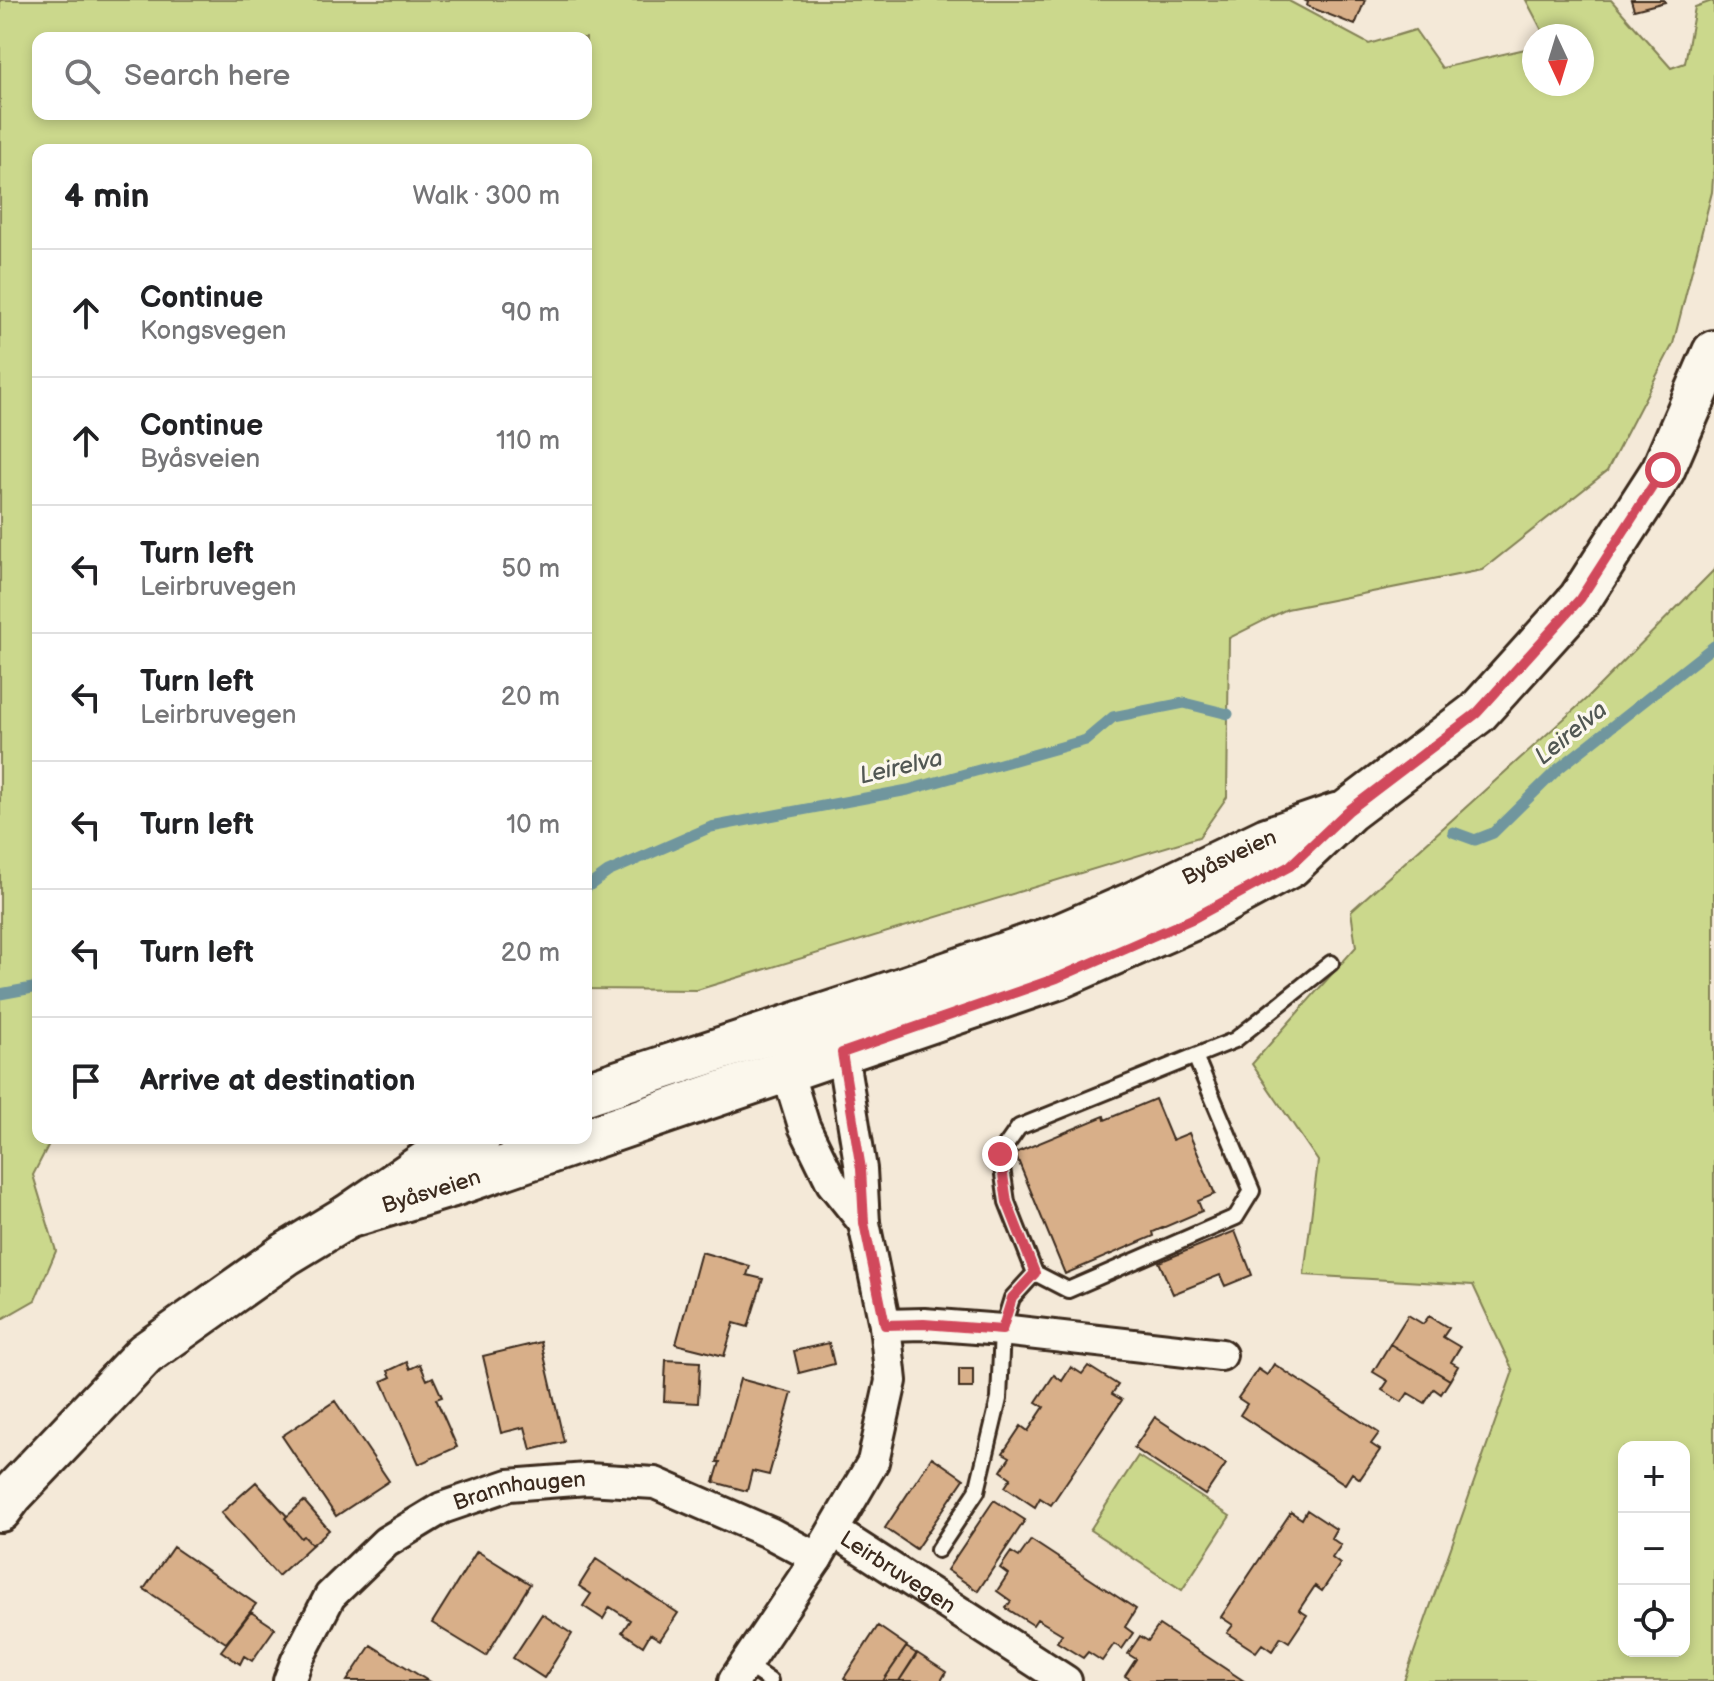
<!DOCTYPE html>
<html lang="en">
<head>
<meta charset="utf-8">
<style>
	:root { --surface:#fff; --page:#f6f6f6; --text:#202124; --muted:#757577; --line:#e0e0e0 }
	body { margin:0; font-family:"Balsamiq Sans",sans-serif; background:var(--page); color:var(--text) }
	.controls { position:absolute; right:24px; bottom:24px; display:grid; overflow:hidden; border-radius:16px; box-shadow:0 4px 12px #0003 }
	.controls button { width:72px; height:72px; display:grid; place-items:center; padding:0; border:0; border-bottom:2px solid var(--line); background:var(--surface); color:var(--text); font:40px sans-serif }
	.compass { position:absolute; left:1522px; top:24px; width:72px; height:72px; border-radius:50%; background:var(--surface); box-shadow:0 4px 12px #0003; rotate:176deg }
	.stop { position:absolute; width:24px; height:24px; margin:-18px; border:6px solid #d1495b; border-radius:50%; background:#fff }
	.stop.end { background:#d1495b; border-color:#fff; box-shadow:0 2px 8px #0008 }
	.list { margin:0; padding:0; list-style:none }
	h2 { display:flex; justify-content:space-between; align-items:center; height:104px; margin:0; padding:0 32px; font-size:34px }
	h2 small { font-size:26px; font-weight:400; color:var(--muted) }
	.list li { display:grid; grid-template-columns:52px 1fr auto; gap:24px; align-items:center; box-sizing:border-box; height:128px; padding:0 32px; border-top:2px solid var(--line) }
	.list b { display:block; font-size:30px; white-space:nowrap }
	.list p { margin:0; font-size:26px; white-space:nowrap; color:var(--muted) }
	.list em { font-size:26px; font-style:normal; color:var(--muted) }
	.icon { flex:none; width:44px; height:44px; fill:none; stroke:currentColor; stroke-width:2; stroke-linecap:round; stroke-linejoin:round }
	.map { position:relative; flex:none; width:1714px; height:1681px; overflow:hidden }
	.search { position:absolute; background:var(--surface); box-shadow:0 4px 12px #0003; left:32px; top:32px; width:560px; height:88px; display:flex; align-items:center; gap:20px; box-sizing:border-box; padding:0 28px; border-radius:16px; color:var(--muted); font-size:30px }
	.panel { position:absolute; background:var(--surface); box-shadow:0 4px 12px #0003; left:32px; top:144px; width:560px; height:1000px; border-radius:16px }
	.map>svg:first-child { display:block }
</style>
</head>
<body>
<div class="map">
<svg width="1714" height="1681" viewBox="0 0 1714 1681">
	<rect width="100%" height="100%" fill="#f4e9d8"/>
	<filter id="ink" filterUnits="userSpaceOnUse"><feTurbulence type="fractalNoise" baseFrequency=".0125" numOctaves="2"/><feDisplacementMap in="SourceGraphic" scale="16" xChannelSelector="R" yChannelSelector="G"/><feConvolveMatrix kernelMatrix="1 2 1 2 8 2 1 2 1" color-interpolation-filters="sRGB"/></filter>
	<g filter="url(#ink)">
		<path fill="#cbd88c" stroke="#838155" stroke-width="2" fill-rule="evenodd" d="M 0,0 L 1287,0 L 1369,44 L 1415,30 L 1442,68 L 1534,47 L 1534,84 L 1582,84 L 1582,36 L 1545,36 L 1526,0 L 1611,0 L 1671,68 L 1685,63 L 1695,7 L 1712,1 L 1714,3 L 1714,165 L 1712,192 L 1673,344 L 1607,471 L 1482,570 L 1287,609 L 1229,638 L 1227,797 L 1199,837 L 697,990 L 586,989 L 586,150 L 38,150 L 38,1138 L 52,1138 L 33,1175 L 56,1251 L 35,1300 L 0,1320 ZM 586,38 L 586,114 L 38,114 L 38,38 Z
			M 1714,570 L 1714,1681 L 1404,1681 L 1513,1371 L 1473,1285 L 1304,1275 L 1318,1161 L 1252,1064 L 1356,947 L 1351,911 L 1587,698 ZM 1684,1447 L 1684,1651 L 1624,1651 L 1624,1447 Z
			M 1138,1456 L 1230,1516 L 1182,1590 L 1090,1530 Z"/>
		<g fill="none" stroke-linecap="round" stroke-linejoin="round">
			<path stroke="#6f969e" stroke-width="11" d="M 1453,832 L 1475,840 L 1493,833 L 1558,769 L 1714,646
				M 586,888 L 608,872 L 711,827 L 908,790 L 1086,740 L 1113,717 L 1184,703 L 1228,714
				M 0,994 L 38,987"/>
		</g>
		<path fill="#d8af89" stroke="#3b2a1e" stroke-width="2" d="M 1304,0 L 1365,0 L 1355,25 L 1307,6 L 1308,2 Z
			M 1631,0 L 1664,0 L 1665,2 L 1634,10 Z
			M 1155,1099 L 1172,1140 L 1189,1133 L 1215,1194 L 1198,1201 L 1202,1211 L 1153,1232 L 1154,1236 L 1065,1274 L 1015,1153 L 1104,1116 L 1105,1120 Z
			M 1235,1231 L 1252,1275 L 1225,1286 L 1220,1275 L 1173,1294 L 1159,1262 Z
			M 701,1252 L 750,1266 L 747,1275 L 763,1279 L 748,1327 L 734,1323 L 724,1356 L 676,1344 Z
			M 1408,1315 L 1423,1324 L 1429,1316 L 1449,1328 L 1443,1337 L 1460,1347 L 1451,1362 L 1458,1366 L 1450,1380 L 1390,1344 Z
			M 541,1342 L 564,1442 L 531,1450 L 525,1427 L 501,1433 L 483,1356 Z
			M 829,1343 L 834,1364 L 799,1373 L 794,1351 Z
			M 1390,1344 L 1450,1380 L 1441,1394 L 1434,1389 L 1425,1403 L 1408,1393 L 1402,1402 L 1382,1390 L 1388,1381 L 1373,1372 Z
			M 666,1360 L 700,1362 L 698,1403 L 664,1401 Z
			M 407,1362 L 410,1369 L 420,1364 L 427,1380 L 433,1377 L 442,1397 L 436,1399 L 457,1447 L 419,1464 L 382,1381 L 391,1377 L 388,1371 Z
			M 1274,1364 L 1379,1433 L 1371,1444 L 1380,1450 L 1360,1479 L 1352,1473 L 1345,1484 L 1240,1415 L 1247,1404 L 1238,1398 L 1258,1369 L 1267,1375 Z
			M 1088,1366 L 1118,1385 L 1112,1394 L 1122,1400 L 1051,1505 L 1040,1498 L 1035,1507 L 1005,1487 L 1011,1478 L 1001,1471 L 1010,1457 L 1003,1453 L 1021,1426 L 1028,1431 L 1044,1407 L 1036,1402 L 1054,1375 L 1062,1381 L 1071,1367 L 1082,1374 Z
			M 959,1369 L 973,1369 L 973,1388 L 959,1388 Z
			M 740,1379 L 792,1393 L 769,1475 L 752,1471 L 747,1491 L 714,1482 L 720,1462 L 717,1462 Z
			M 335,1401 L 389,1481 L 336,1516 L 282,1436 Z
			M 1155,1417 L 1226,1464 L 1205,1495 L 1134,1448 Z
			M 932,1457 L 964,1479 L 916,1549 L 885,1528 Z
			M 256,1482 L 287,1516 L 285,1518 L 301,1538 L 304,1536 L 312,1545 L 278,1576 L 221,1513 Z
			M 994,1500 L 1025,1520 L 978,1591 L 947,1570 Z
			M 304,1501 L 329,1530 L 312,1545 L 304,1536 L 301,1538 L 285,1518 Z
			M 1307,1510 L 1336,1529 L 1331,1538 L 1341,1545 L 1332,1558 L 1340,1564 L 1322,1591 L 1315,1586 L 1299,1610 L 1307,1615 L 1289,1642 L 1281,1637 L 1272,1651 L 1262,1644 L 1256,1652 L 1227,1633 L 1233,1625 L 1221,1617 L 1291,1512 L 1302,1519 Z
			M 1031,1540 L 1136,1609 L 1125,1627 L 1133,1633 L 1122,1649 L 1114,1644 L 1102,1661 L 1088,1652 L 1083,1658 L 1057,1642 L 1062,1634 L 1037,1619 L 1033,1625 L 1006,1608 L 1011,1601 L 997,1591 L 1008,1574 L 1000,1568 L 1011,1552 L 1019,1557 Z
			M 173,1547 L 256,1604 L 226,1643 L 144,1589 Z
			M 477,1551 L 530,1584 L 486,1656 L 432,1623 Z
			M 596,1559 L 678,1613 L 660,1640 L 650,1634 L 643,1646 L 622,1632 L 630,1620 L 610,1607 L 603,1619 L 583,1606 L 591,1594 L 579,1586 Z
			M 251,1612 L 275,1628 L 252,1661 L 244,1656 L 240,1664 L 221,1651 Z
			M 542,1614 L 572,1634 L 544,1678 L 513,1658 Z
			M 1159,1625 L 1244,1681 L 1133,1681 L 1125,1676 L 1136,1659 L 1128,1654 L 1140,1636 L 1148,1641 Z
			M 878,1626 L 907,1646 L 883,1681 L 848,1681 L 844,1678 Z
			M 371,1645 L 428,1681 L 347,1681 Z
			M 906,1647 L 917,1654 L 899,1681 L 883,1681 Z
			M 917,1653 L 946,1672 L 941,1681 L 899,1681 Z"/>
		<g fill="none" stroke-linecap="round" stroke-linejoin="round">
			<defs>
				<path id="lane" d="M 1035,1273 L 1068,1290 L 1236,1217 L 1252,1191 L 1195,1056
					M 938,1550 L 977,1491 L 999,1399 L 1002,1330 L 1012,1298 L 1035,1273 L 1007,1202 L 1000,1154 L 1019,1127 L 1235,1040 L 1331,963
					M 745,1664 L 770,1681"/>
				<g id="street">
					<path d="M 792,1053 L 787,1071 L 804,1126 L 832,1183 L 864,1223"/>
					<path d="M 885,1325 L 924,1324 L 1002,1330 L 1221,1355"/>
					<path id="s1" d="M 834,1531 L 1066,1681"/>
					<path id="s2" d="M 289,1681 L 297,1660 L 330,1596 L 386,1542 L 442,1508 L 509,1485 L 587,1479 L 655,1483 L 770,1533 L 817,1558"/>
					<path d="M 734,1681 L 817,1558 L 873,1462 L 891,1381 L 885,1325 L 864,1223 L 861,1169 L 842,1053 L 827,1041"/>
				</g>
				<g id="secondary">
					<path id="s3" d="M 586,1093 L 867,1001 L 1063,934 L 1132,904 L 1267,839 L 1336,815"/>
					<path id="s4" d="M 347,1217 L 450,1186 L 1057,978 L 1192,919 L 1290,866 L 1348,811 L 1477,713 L 1580,599 L 1663,470 L 1714,352"/>
					<path d="M 0,1510 L 12,1494 L 145,1354 L 286,1254 L 347,1217 L 437,1155 L 479,1138"/>
				</g>
			</defs>
			<use href="#lane" stroke="#3b2a1e" stroke-width="20"/>
			<use href="#street" stroke="#3b2a1e" stroke-width="36"/>
			<use href="#secondary" stroke="#3b2a1e" stroke-width="48"/>
			<use href="#lane" stroke="#fbf7ec" stroke-width="14"/>
			<use href="#street" stroke="#fbf7ec" stroke-width="30"/>
			<use href="#secondary" stroke="#fbf7ec" stroke-width="42"/>
		</g>
	</g>
	<g fill="none" stroke-linecap="round" stroke-linejoin="round" filter="url(#ink)">
		<path stroke="#d1495b" stroke-width="10" d="M 1000,1154 L 1007,1202 L 1035,1273 L 1012,1298 L 1002,1330 L 924,1324 L 885,1325 L 864,1223 L 861,1169 L 842,1053 L 1057,978 L 1192,919 L 1290,866 L 1348,811 L 1477,713 L 1580,599 L 1663,470"/>
	</g>
	<g text-anchor="middle" dominant-baseline="central" stroke-width="7" stroke-linejoin="round" paint-order="stroke">
		<g font-size="22" fill="#3b2a1e" stroke="#fbf7ec">
			<text stroke="none"><textPath href="#s3" startOffset="686">Byåsveien</textPath></text>
			<text stroke="none"><textPath href="#s4" startOffset="88">Byåsveien</textPath></text>
			<text stroke="none"><textPath href="#s2" startOffset="318">Brannhaugen</textPath></text>
			<text stroke="none"><textPath href="#s1" startOffset="76">Leirbruvegen</textPath></text>
		</g>
		<g font-size="24" font-style="italic" fill="#515753" stroke="#fbf7ec">
			<text transform="translate(1571 733) rotate(-39)">Leirelva</text>
			<text transform="translate(901 767) rotate(-13)">Leirelva</text>
		</g>
	</g>
</svg>
<div class="controls">
<button>+</button>
<button>−</button>
<button><svg class="icon" aria-label="locate" viewBox="0 0 24 24"><circle cx="12" cy="12" r="6"/><path d="M12 2v4M12 18v4M2 12h4M18 12h4"/></svg></button>
</div>
<svg class="compass" viewBox="-18 -18 36 36"><path d="M0-13l5 13h-10z" fill="#e53935"/><path d="M0 13l5-13h-10z" fill="#757577"/></svg>
<div class="stop" style="left:1663px;top:470px"></div>
<div class="stop end" style="left:1000px;top:1154px"></div>
<div class="search"><svg class="icon" aria-label="search" viewBox="0 0 24 24"><circle cx="10" cy="10" r="6"/><path d="M15 15l6 6"/></svg>Search here</div>
<section class="panel">
<h2>4 min<small>Walk · 300 m</small></h2>
<ul class="list">
<li><svg class="icon" aria-label="ahead" viewBox="0 0 24 24"><path d="M12 20V5M6 11l6-6 6 6"/></svg><div><b>Continue</b><p>Kongsvegen</p></div><em>90 m</em></li>
<li><svg class="icon" aria-label="ahead" viewBox="0 0 24 24"><path d="M12 20V5M6 11l6-6 6 6"/></svg><div><b>Continue</b><p>Byåsveien</p></div><em>110 m</em></li>
<li><svg class="icon" aria-label="left" viewBox="0 0 24 24"><path d="M17 20v-9H6M10 6l-5 5 5 5"/></svg><div><b>Turn left</b><p>Leirbruvegen</p></div><em>50 m</em></li>
<li><svg class="icon" aria-label="left" viewBox="0 0 24 24"><path d="M17 20v-9H6M10 6l-5 5 5 5"/></svg><div><b>Turn left</b><p>Leirbruvegen</p></div><em>20 m</em></li>
<li><svg class="icon" aria-label="left" viewBox="0 0 24 24"><path d="M17 20v-9H6M10 6l-5 5 5 5"/></svg><div><b>Turn left</b></div><em>10 m</em></li>
<li><svg class="icon" aria-label="left" viewBox="0 0 24 24"><path d="M17 20v-9H6M10 6l-5 5 5 5"/></svg><div><b>Turn left</b></div><em>20 m</em></li>
<li><svg class="icon" aria-label="arrive" viewBox="0 0 24 24"><path d="M6 21V4h12l-3 4 3 4H6"/></svg><div><b>Arrive at destination</b></div></li>
</ul>
</section>
</div>
</body>
</html>
